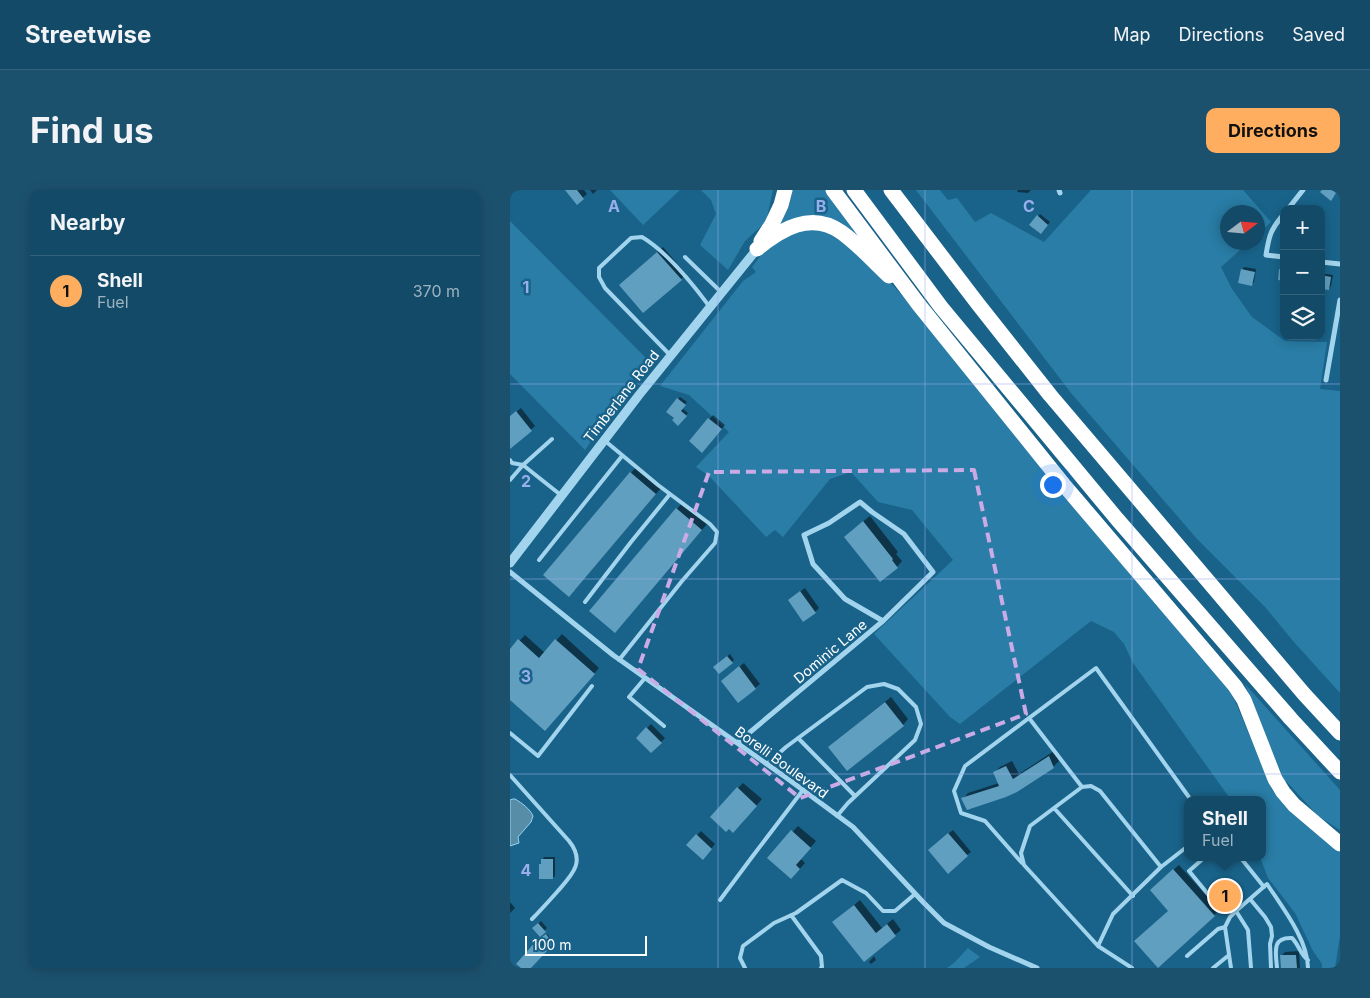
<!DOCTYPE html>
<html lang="en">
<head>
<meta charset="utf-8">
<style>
	:root { --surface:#134a68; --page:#1c516e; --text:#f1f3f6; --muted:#9db3c0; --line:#32627c; --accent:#ffae5f }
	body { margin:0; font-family:Inter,sans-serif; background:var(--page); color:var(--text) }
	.controls { position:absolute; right:15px; top:15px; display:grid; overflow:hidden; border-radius:10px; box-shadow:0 2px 12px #0003 }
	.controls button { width:45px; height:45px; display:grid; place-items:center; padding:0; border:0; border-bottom:1px solid var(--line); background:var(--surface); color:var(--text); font:25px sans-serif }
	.compass { position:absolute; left:710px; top:15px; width:45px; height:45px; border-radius:50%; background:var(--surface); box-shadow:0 2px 12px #0003; rotate:74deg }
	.scale { position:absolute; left:15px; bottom:12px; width:122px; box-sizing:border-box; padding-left:5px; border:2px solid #fff; border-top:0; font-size:14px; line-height:18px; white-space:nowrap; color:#fff; -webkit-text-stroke:4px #19638a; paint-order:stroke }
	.you { position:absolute; left:542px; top:294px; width:18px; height:18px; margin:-12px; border:4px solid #fff; border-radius:50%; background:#1a73e8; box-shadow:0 0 0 8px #1a73e833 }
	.badge { display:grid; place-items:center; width:32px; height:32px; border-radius:50%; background:var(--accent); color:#111; font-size:16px; font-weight:700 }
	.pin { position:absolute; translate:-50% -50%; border:2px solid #fff; box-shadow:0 1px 5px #0006 }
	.popup { position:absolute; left:674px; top:606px; width:82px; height:65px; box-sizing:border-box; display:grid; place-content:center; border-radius:10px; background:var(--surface); filter:drop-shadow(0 1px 4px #0005); font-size:16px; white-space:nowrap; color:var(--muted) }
	.popup b { font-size:19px; color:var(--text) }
	.popup::after { content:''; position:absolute; left:50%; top:100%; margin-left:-10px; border:10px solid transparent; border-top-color:var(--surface) }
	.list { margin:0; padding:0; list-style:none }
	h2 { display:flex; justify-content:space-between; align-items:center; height:65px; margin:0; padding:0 20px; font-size:21px }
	h2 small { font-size:16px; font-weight:400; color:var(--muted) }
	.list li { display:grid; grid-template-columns:32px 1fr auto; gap:15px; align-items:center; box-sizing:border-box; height:70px; padding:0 20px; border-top:1px solid var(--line) }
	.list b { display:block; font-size:19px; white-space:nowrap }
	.list p { margin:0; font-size:16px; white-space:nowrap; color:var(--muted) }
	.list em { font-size:16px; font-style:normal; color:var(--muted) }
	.icon { flex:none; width:28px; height:28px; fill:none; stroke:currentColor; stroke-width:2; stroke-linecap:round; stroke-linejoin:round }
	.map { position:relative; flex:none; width:830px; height:778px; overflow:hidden; border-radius:10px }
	header { display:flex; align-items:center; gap:30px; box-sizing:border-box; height:70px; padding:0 25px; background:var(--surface); border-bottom:1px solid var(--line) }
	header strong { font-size:24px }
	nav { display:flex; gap:28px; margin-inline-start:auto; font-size:18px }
	.intro { display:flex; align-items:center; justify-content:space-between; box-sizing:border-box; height:120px; padding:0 30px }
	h1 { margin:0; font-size:35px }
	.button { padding:12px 22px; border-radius:10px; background:var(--accent); color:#111; font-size:18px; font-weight:700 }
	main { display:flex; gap:30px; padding:0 30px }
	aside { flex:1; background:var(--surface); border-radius:10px; box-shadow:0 2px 12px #0003 }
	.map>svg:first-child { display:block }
</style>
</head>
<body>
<header>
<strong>Streetwise</strong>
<nav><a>Map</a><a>Directions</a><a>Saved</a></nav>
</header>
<div class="intro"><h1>Find us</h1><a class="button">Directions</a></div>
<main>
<aside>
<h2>Nearby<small></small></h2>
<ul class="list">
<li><span class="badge">1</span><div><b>Shell</b><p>Fuel</p></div><em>370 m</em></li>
</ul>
</aside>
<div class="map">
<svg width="830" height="778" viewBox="0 0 830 778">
	<rect width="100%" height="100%" fill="#19638a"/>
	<path fill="#297da6" d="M 100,0 L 170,0 L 133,35 Z
		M 191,0 L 263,0 L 256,32 L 235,51 L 218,80 L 190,55 L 206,24 L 201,10 Z
		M 282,0 L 315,0 L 358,56 L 305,26 L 268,35 L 282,5 Z
		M 406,0 L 430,0 L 438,10 L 447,8 L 465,32 L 481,23 L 534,52 L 581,0 L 733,0 L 761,32 L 748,44 L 748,22 L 718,22 L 718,52 L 738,53 L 711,77 L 722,99 L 742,127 L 775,151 L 817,152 L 810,199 L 830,201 L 830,503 L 783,451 L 755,417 L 687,349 L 561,203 Z
		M 0,31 L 137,169 L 75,260 L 0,184 Z
		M 312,39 L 329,46 L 368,79 L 417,133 L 712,487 L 726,513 L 762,600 L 795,632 L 830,662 L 830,746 L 825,778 L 812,778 L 812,774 L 803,761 L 785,723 L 758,688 L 750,667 L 752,667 L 752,610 L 721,610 L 623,473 L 614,454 L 604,442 L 581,431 L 450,534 L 440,527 L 364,444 L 443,370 L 402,320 L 368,312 L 341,282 L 320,289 L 273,347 L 265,340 L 256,347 L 199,286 L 186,277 L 219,242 L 179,205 L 150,196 L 233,91 L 246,82 L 242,77 L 259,55 L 280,41 Z
		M 735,494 L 830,600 L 830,640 L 808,626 L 777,592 L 775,592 L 752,539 Z
		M 458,758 L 470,767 L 454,778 L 437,778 L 445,772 Z"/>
	<path fill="#588da8" stroke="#95d3f0" d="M 3,609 L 5,609 C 12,613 20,619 23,626 L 21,632 L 8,647 L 9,653 L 0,656 L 0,610 Z"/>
	<path fill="#0007" d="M 56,0 L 74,0 L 77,4 L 67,13 Z
		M 80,0 L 87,0 L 83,4 Z
		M 508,0 L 521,0 L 518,3 L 507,2 Z
		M 530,24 L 540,32 L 533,40 L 521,34 Z
		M 153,57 L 176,84 L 171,89 L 110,95 Z
		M 734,77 L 746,79 L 744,92 L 742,94 L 732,80 Z
		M 811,83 L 823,85 L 821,96 L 819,99 L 811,98 Z
		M 170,207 L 177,212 L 172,218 L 178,223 L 168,234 L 168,209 Z
		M 11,218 L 25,236 L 0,258 L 0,227 Z
		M 203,225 L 215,235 L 196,257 L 180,251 Z
		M 126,277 L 151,298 L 65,400 L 35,385 Z
		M 172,313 L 197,334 L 110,436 L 167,319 Z
		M 360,326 L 388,362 L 386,364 L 392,371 L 387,377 L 341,341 Z
		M 295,398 L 309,418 L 305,422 L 279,410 Z
		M 52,444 L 89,478 L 40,534 L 0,508 L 0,461 L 15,445 L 35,463 Z
		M 220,464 L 224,470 L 222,472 L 207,475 Z
		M 234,473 L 250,494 L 229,511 L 217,487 Z
		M 381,507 L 398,529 L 393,535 L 325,552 Z
		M 141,534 L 155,548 L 141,562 L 127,548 Z
		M 544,561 L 549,571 L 543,577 L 507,601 L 453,609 L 458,603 L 489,593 L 484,583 L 490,577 L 502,571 L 509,584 Z
		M 233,593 L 252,609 L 229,636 L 219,637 L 228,598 Z
		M 288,636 L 306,651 L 291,669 L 295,673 L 287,682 L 259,668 Z
		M 443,640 L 461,662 L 457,665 L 423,656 Z
		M 191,641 L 205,654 L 197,664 L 178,655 Z
		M 34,667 L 45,667 L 45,686 L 43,688 L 30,675 Z
		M 669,675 L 709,720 L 704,725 L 659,721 L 647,694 Z
		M 714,694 L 727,706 L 716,715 L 706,703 Z
		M 350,710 L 372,738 L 383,729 L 391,740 L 354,770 L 324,732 Z
		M 0,712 L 5,718 L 0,723 Z
		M 31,731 L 37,738 L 30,745 L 24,738 Z
		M 37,744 L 44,753 L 39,757 L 20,778 L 13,778 L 27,752 Z
		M 789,761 L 790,778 L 773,778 L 771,766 L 775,762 Z
		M 364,766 L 366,770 L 361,774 L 359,772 Z"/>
	<path fill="#609fbf" d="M 55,0 L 67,0 L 74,9 L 67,15 Z
		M 812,0 L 822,0 L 826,3 L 821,11 L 810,2 Z
		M 527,25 L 538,35 L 531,44 L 519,35 Z
		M 147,62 L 172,90 L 133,123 L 109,95 Z
		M 731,79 L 745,82 L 742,96 L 728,93 Z
		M 769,79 L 774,79 L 774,91 L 768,90 Z
		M 811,85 L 821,87 L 819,100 L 811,99 Z
		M 167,208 L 176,215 L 171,221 L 177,226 L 168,236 L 162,230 L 164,228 L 156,222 Z
		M 6,221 L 22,241 L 0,259 L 0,226 Z
		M 198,228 L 212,239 L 192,263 L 179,251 Z
		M 120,282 L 146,304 L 59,407 L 33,385 Z
		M 166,318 L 192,340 L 105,443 L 79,421 Z
		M 353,331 L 383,369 L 382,370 L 388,378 L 370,392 L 334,347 Z
		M 290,401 L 306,423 L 293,432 L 278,410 Z
		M 8,449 L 29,468 L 45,449 L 85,484 L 35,541 L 0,510 L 0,459 Z
		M 217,466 L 223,473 L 209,484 L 203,477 Z
		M 229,476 L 246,499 L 228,513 L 211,491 Z
		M 375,512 L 394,536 L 337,581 L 318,557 Z
		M 136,537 L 152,553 L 141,563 L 126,548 Z
		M 539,566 L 544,578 L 507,602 L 496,607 L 457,620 L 451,608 L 489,596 L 483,582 L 496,576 L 503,589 Z
		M 227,597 L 247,616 L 223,643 L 219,639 L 216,642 L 200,627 Z
		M 281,640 L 301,658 L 286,675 L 290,679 L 281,689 L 257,668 Z
		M 438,643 L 458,666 L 438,684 L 418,660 Z
		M 186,644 L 202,659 L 193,670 L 176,655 Z
		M 31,669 L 43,669 L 43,689 L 29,689 L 29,674 L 31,674 Z
		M 663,679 L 705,726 L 648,778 L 624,751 L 658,721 L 640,700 Z
		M 711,695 L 725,709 L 716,716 L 704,703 Z
		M 344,715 L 366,743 L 377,734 L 386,746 L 354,772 L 322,732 Z
		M 28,733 L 36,742 L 30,747 L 22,738 Z
		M 36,744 L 44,755 L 39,758 L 32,747 Z
		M 26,751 L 37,761 L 21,778 L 11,778 L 6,774 Z
		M 770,765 L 786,765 L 787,778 L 771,778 Z"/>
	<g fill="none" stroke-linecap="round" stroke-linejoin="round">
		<path stroke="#a2d5ed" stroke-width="4" d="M 175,67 L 211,102
			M 160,165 L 95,98 L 89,87 L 89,78 L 121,48 L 132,47 C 157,62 182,93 199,116
			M 94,250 L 148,295 L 200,334 L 207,342 L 205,353 L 172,391 L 109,470
			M 0,270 L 2,273 L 13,275 L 52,306
			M 0,290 L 13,275 L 42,249
			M 29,370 L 112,266
			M 75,412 L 121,352 L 160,304
			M 135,488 L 119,507 L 154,536
			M 519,528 L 572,597
			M 0,543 L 28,566 L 82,496
			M 288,548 L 345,606
			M 257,574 L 276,557 L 357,497 L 374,494 L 388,499 L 406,517 L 411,534 L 405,550 L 338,613 L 327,626
			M 0,585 L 59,651 C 76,672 62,685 47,702 C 39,711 31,720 22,729
			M 544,618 L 623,706
			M 695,667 L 679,681 L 702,709 L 714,721 L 726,721
			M 730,667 L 754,697
			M 512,673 L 475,631 L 451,623 L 444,601 L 455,576 L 586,478 L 681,610
			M 651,677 L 678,656
			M 740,709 L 755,727 L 761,737 L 762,746 L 760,754 L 761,778
			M 210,710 L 242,667 L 293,600
			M 281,725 L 311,766 L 312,777 L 311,778
			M 588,756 L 603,724 L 651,677 L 590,601 L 581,596 L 572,597 L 520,636 L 511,663 L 514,675 L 588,756 L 622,778
			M 677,766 L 708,739 L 715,737
			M 235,778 L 230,768 L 233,756 L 264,733 L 286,723 L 332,690 L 356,703 L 373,721 L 385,721 L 405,704
			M 703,778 L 719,765
			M 721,778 L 715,737 L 720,727 L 726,721
			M 741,778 L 738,740 L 726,721 L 757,694 C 772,717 798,750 798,778
			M 767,778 C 766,763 761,747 782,748 C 789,755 790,764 798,770"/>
		<path stroke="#a2d5ed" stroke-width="5" d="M 549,0 L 550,3
			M 778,19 L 793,0
			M 774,24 C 761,39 759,45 756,65 L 774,67
			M 811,72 L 830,74
			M 816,190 L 830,110
			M 0,382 L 103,465 L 278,589 L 343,637 L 413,712 L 434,733 L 479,757 L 527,778
			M 227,553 L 373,431 L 423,382 L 394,344 L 362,322 L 350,312 L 319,333 L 294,345 L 303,374 L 335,409 L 373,431"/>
		<path stroke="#a2d5ed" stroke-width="9" d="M 0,373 L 129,205 L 247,59"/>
		<path stroke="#fff" stroke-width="15" d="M 323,0 L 409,115 L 554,295 L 725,496 L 734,510 L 765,589 L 773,602 L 784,615 L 830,654
			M 344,0 L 431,117 L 607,329 L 781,529 L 830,582
			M 381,0 L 468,114 L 540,205 L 794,504 L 830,543
			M 251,51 L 262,34 L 271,15 L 275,0
			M 247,59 C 271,39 301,21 331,42 C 347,53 364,72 379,86"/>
	</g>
	<path fill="none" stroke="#caabe5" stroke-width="4" stroke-dasharray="10 6" stroke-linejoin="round" d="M 464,280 L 516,524 L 290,608 L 128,479 L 199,282 Z"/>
	<path fill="none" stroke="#99afed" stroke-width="1" stroke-opacity="0.55" d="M 208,0 L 208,778M 415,0 L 415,778M 622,0 L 622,778M 0,194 L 830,194M 0,389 L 830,389M 0,584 L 830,584"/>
	<g text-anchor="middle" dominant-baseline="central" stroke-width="5" stroke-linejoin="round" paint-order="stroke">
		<g font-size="14" fill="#fff" stroke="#19638a">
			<text transform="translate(111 206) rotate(-52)">Timberlane Road</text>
			<text transform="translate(320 461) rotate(-40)">Dominic Lane</text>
			<text transform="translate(272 572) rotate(36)">Borelli Boulevard</text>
		</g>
	</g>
	<g font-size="16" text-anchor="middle" font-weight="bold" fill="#99afed" stroke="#19638a" stroke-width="5" stroke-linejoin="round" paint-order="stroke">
		<text x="104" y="22">A</text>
		<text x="311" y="22">B</text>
		<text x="519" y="22">C</text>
		<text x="16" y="103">1</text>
		<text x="16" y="297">2</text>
		<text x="16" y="492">3</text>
		<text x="16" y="686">4</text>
	</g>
</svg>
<div class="controls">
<button>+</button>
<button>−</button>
<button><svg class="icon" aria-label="layers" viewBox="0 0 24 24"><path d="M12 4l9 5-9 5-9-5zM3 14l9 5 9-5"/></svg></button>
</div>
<svg class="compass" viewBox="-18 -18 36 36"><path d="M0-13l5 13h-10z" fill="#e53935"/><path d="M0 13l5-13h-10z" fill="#9db3c0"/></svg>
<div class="scale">100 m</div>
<div class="you"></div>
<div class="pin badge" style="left:715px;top:706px">1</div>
<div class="popup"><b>Shell</b>Fuel</div>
</div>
</main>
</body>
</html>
